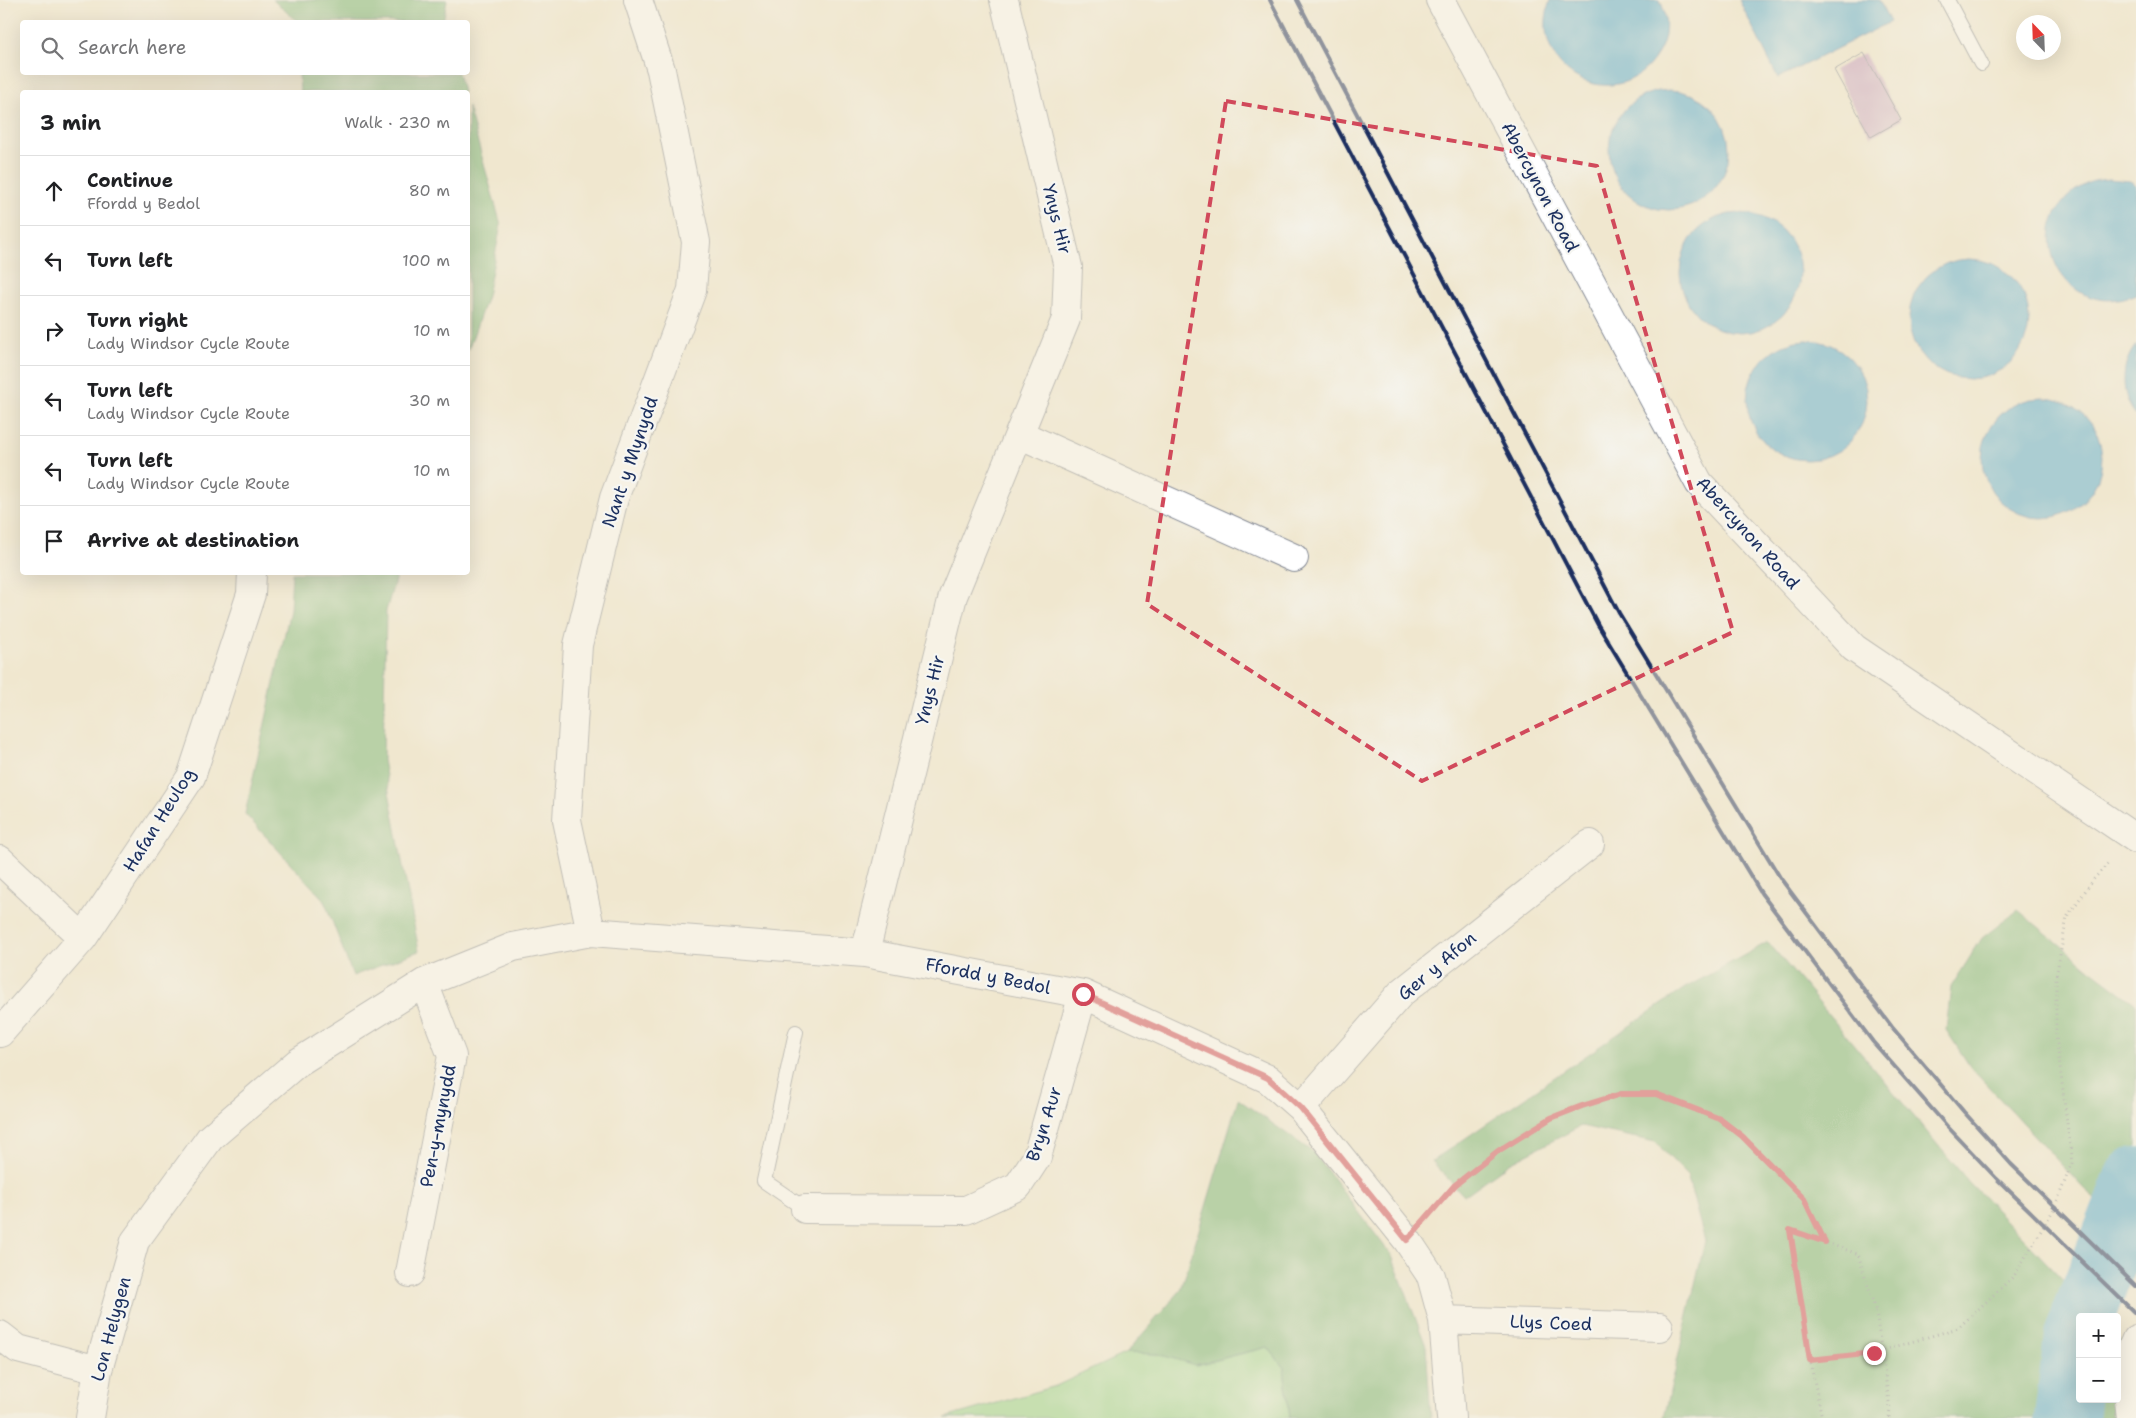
<!DOCTYPE html>
<html lang="en">
<head>
<meta charset="utf-8">
<style>
	:root { --surface:#fff; --page:#f6f6f6; --text:#202124; --muted:#757577; --line:#e0e0e0 }
	body { margin:0; font-family:"Shantell Sans",sans-serif; background:var(--page); color:var(--text) }
	.controls { position:absolute; right:15px; bottom:15px; display:grid; overflow:hidden; border-radius:5px; box-shadow:0 5px 20px #0002 }
	.controls button { width:45px; height:45px; display:grid; place-items:center; padding:0; border:0; border-bottom:1px solid var(--line); background:var(--surface); color:var(--text); font:25px sans-serif }
	.compass { position:absolute; left:2016px; top:15px; width:45px; height:45px; border-radius:50%; background:var(--surface); box-shadow:0 5px 20px #0002; rotate:337deg }
	.stop { position:absolute; width:15px; height:15px; margin:-11px; border:4px solid #d1495b; border-radius:50%; background:#fff }
	.stop.end { background:#d1495b; border-color:#fff; box-shadow:0 1px 5px #0008 }
	.list { margin:0; padding:0; list-style:none }
	h2 { display:flex; justify-content:space-between; align-items:center; height:65px; margin:0; padding:0 20px; font-size:21px }
	h2 small { font-size:16px; font-weight:400; color:var(--muted) }
	.list li { display:grid; grid-template-columns:32px 1fr auto; gap:15px; align-items:center; box-sizing:border-box; height:70px; padding:0 20px; border-top:1px solid var(--line) }
	.list b { display:block; font-size:19px; white-space:nowrap }
	.list p { margin:0; font-size:16px; white-space:nowrap; color:var(--muted) }
	.list em { font-size:16px; font-style:normal; color:var(--muted) }
	.icon { flex:none; width:28px; height:28px; fill:none; stroke:currentColor; stroke-width:2; stroke-linecap:round; stroke-linejoin:round }
	.map { position:relative; flex:none; width:2136px; height:1418px; overflow:hidden }
	.search { position:absolute; background:var(--surface); box-shadow:0 5px 20px #0002; left:20px; top:20px; width:450px; height:55px; display:flex; align-items:center; gap:12px; box-sizing:border-box; padding:0 18px; border-radius:5px; color:var(--muted); font-size:19px }
	.panel { position:absolute; background:var(--surface); box-shadow:0 5px 20px #0002; left:20px; top:90px; width:450px; height:485px; border-radius:5px }
	.map>svg:first-child { display:block }
</style>
</head>
<body>
<div class="map">
<svg width="2136" height="1418" viewBox="0 0 2136 1418">
	<rect width="100%" height="100%" fill="#f6f6f2"/>
	<filter id="ink" filterUnits="userSpaceOnUse"><feTurbulence type="fractalNoise" baseFrequency=".02" numOctaves="2"/><feDisplacementMap in="SourceGraphic" scale="10" xChannelSelector="R" yChannelSelector="G"/><feConvolveMatrix kernelMatrix="1 2 1 2 8 2 1 2 1" color-interpolation-filters="sRGB"/></filter>
	<filter id="wash" filterUnits="userSpaceOnUse"><feTurbulence type="fractalNoise" baseFrequency=".0096" numOctaves="4" result="noise"/><feDisplacementMap in="SourceGraphic" scale="20" xChannelSelector="R" yChannelSelector="G"/><feGaussianBlur stdDeviation="1.12" result="paint"/><feColorMatrix in="noise" values="0 0 0 0 0 0 0 0 0 0 0 0 0 0 0 0 0 1.4 0 .05"/><feComposite in="paint" operator="in"/></filter>
	<g filter="url(#wash)">
		<rect width="100%" height="100%" fill="#f0e7cf"/>
		<path fill="#94d48b" stroke="#588274" d="M 1268,1347 L 1284,1368 L 1290,1418 L 945,1418 L 1056,1386 L 1126,1353 L 1158,1354 L 1196,1365 Z"/>
		<path fill="#77b677" stroke="#49726a" d="M 273,0 L 447,0 L 443,22 L 298,22 Z
			M 299,73 L 458,73 L 463,92 L 300,92 Z
			M 468,107 L 501,225 L 487,296 L 468,351 Z
			M 292,573 L 397,573 L 386,611 L 383,760 L 419,951 L 353,976 L 324,900 L 245,814 L 290,610 Z
			M 2018,910 L 2091,970 L 2136,1004 L 2136,1234 L 2084,1189 L 1971,1068 L 1946,1030 L 1951,987 L 1982,938 Z
			M 1768,942 L 1968,1181 L 2099,1317 L 2080,1317 L 2080,1399 L 2117,1399 L 2117,1335 L 2136,1355 L 2136,1418 L 1664,1418 L 1705,1241 L 1687,1175 L 1655,1142 L 1581,1126 L 1510,1163 L 1464,1196 L 1432,1161 L 1685,988 Z
			M 1238,1099 L 1314,1153 L 1392,1256 L 1426,1346 L 1431,1418 L 1290,1418 L 1284,1368 L 1268,1347 L 1195,1365 L 1158,1354 L 1126,1353 L 1181,1290 Z"/>
		<path fill="#58add4" stroke="#3a6e99" d="M 1550,0 L 1660,0 C 1668,18 1668,38 1657,55 C 1618,118 1525,74 1550,0 Z
			M 1739,0 L 1879,0 L 1890,22 L 1778,78 Z
			M1609 150a60 60 0 1 1 120 0a60 60 0 1 1-120 0Z
			M 2109,179 L 2130,181 L 2136,185 L 2136,294 C 2061,326 2014,220 2086,184 C 2093,180 2102,180 2109,179 Z
			M1680 273a60 60 0 1 1 120 0a60 60 0 1 1-120 0Z
			M1909 319a60 60 0 1 1 120 0a60 60 0 1 1-120 0Z
			M1747 400a60 60 0 1 1 120 0a60 60 0 1 1-120 0Z
			M 2136,345 L 2136,415 C 2120,397 2120,364 2136,345 Z
			M1982 458a60 60 0 1 1 120 0a60 60 0 1 1-120 0Z"/>
		<g fill="none" stroke-linecap="round" stroke-linejoin="round">
			<path stroke="#58add4" stroke-width="64" d="M 2083,1317 L 2136,1179
				M 2066,1418 L 2076,1337 L 2080,1327"/>
		</g>
		<g id="blocks">
			<path fill="#c69ec2" d="M 1864,53 L 1901,120 L 1871,137 L 1834,70 Z"/>
		</g>
	</g>
	<g filter="url(#ink)">
		<use href="#blocks" fill-opacity="0" stroke="#868b96" stroke-width="1"/>
		<g fill="none" stroke-linecap="round" stroke-linejoin="round">
			<defs>
				<path id="lane" d="M 1947,0 L 1981,64
					M 796,1032 L 764,1181 L 805,1209"/>
				<path id="street" d="M 1019,434 L 1294,558
					M 0,860 L 83,938
					M 591,932 L 567,820 L 578,645 L 614,498 L 692,290 L 696,242 L 661,70 L 638,0
					M 865,953 L 953,596 L 1066,319 L 1068,267 L 1004,0
					M 0,1033 L 83,938 L 191,777 L 251,594 L 252,572
					M 1301,1108 L 1401,993 L 1590,844
					M 805,1209 L 966,1210 L 1018,1186 L 1037,1157 L 1083,994
					M 410,1273 L 452,1056 L 424,983
					M 1443,1320 L 1659,1327
					M 0,1335 L 18,1349 L 98,1370
					M 90,1418 L 98,1370 L 135,1241 L 210,1138 L 297,1063 L 424,983 L 513,947 L 591,932 L 865,953 L 1083,994 L 1268,1079 L 1301,1108 L 1407,1240 L 1431,1276 L 1443,1320 L 1451,1418"/>
				<path id="secondary" d="M 1440,0 L 1699,483 L 1854,648 L 2136,839
					M 2131,1418 C 2128,1390 2123,1365 2136,1339"/>
			</defs>
			<use href="#lane" stroke="#868b96" stroke-width="16"/>
			<use href="#street" stroke="#868b96" stroke-width="30"/>
			<use href="#secondary" stroke="#868b96" stroke-width="30"/>
			<path stroke="#868b96" stroke-width="3" stroke-dasharray="1 4" stroke-linecap="butt" d="M 1429,1215 L 1455,1185 L 1498,1151 L 1551,1118 L 1582,1106 L 1621,1094 L 1656,1094 L 1720,1119 L 1742,1135 L 1805,1199 L 1825,1243
				M 1810,1360 L 1874,1353 L 1958,1328 L 2014,1276 L 2054,1209 L 2072,1163 L 2056,1035 L 2056,977 L 2067,917 L 2093,880 L 2110,861
				M 1822,1418 L 1810,1360 L 1790,1230 L 1858,1254 L 1876,1312
				M 1889,1418 L 1890,1409"/>
			<use href="#lane" stroke="#fff" stroke-width="14"/>
			<use href="#street" stroke="#fff" stroke-width="28"/>
			<use href="#secondary" stroke="#fff" stroke-width="28"/>
			<path stroke="#1b2f5e" stroke-width="4" d="M 1270,0 L 1598,625 L 1761,893 L 1873,1042 L 1947,1126 L 1997,1179 L 2136,1314
				M 1297,0 L 1619,613 L 1781,879 L 1892,1027 L 1964,1112 L 2011,1164 L 2136,1286"/>
			<path stroke="#868b96" stroke-width="3" stroke-dasharray="1 4" stroke-linecap="butt" d="M 1876,1312 L 1890,1409"/>
		</g>
	</g>
	<g fill="none" stroke-linecap="round" stroke-linejoin="round" filter="url(#ink)">
		<path stroke="#d1495b" stroke-width="6" d="M 1083,994 L 1268,1078 L 1301,1108 L 1407,1240 L 1455,1185 L 1498,1151 L 1551,1118 L 1582,1106 L 1621,1094 L 1656,1094 L 1720,1119 L 1742,1136 L 1804,1199 L 1825,1242 L 1790,1230 L 1810,1360 L 1874,1353"/>
	</g>
	<path d="M0 0H2136V1418H0ZM 1226,101 L 1597,166 L 1733,632 L 1422,781 L 1147,604 Z" fill="#f0e7cf" fill-opacity=".55" fill-rule="evenodd"/>
	<path fill="none" stroke="#d1495b" stroke-width="4" stroke-dasharray="10 6" stroke-linejoin="round" d="M 1226,101 L 1597,166 L 1733,632 L 1422,781 L 1147,604 Z"/>
	<g text-anchor="middle" dominant-baseline="central" stroke-width="4.5" stroke-linejoin="round" paint-order="stroke">
		<g font-size="18" fill="#1b2f5e" stroke="#f6f6f2">
			<text transform="translate(1540 187) rotate(62)">Abercynon Road</text>
			<text transform="translate(1057 219) rotate(76)">Ynys Hir</text>
			<text transform="translate(630 462) rotate(-71)">Nant y Mynydd</text>
			<text transform="translate(1748 533) rotate(48)">Abercynon Road</text>
			<text transform="translate(930 690) rotate(-76)">Ynys Hir</text>
			<text transform="translate(159 820) rotate(-58)">Hafan Heulog</text>
			<text transform="translate(1437 966) rotate(-40)">Ger y Afon</text>
			<text transform="translate(988 976) rotate(11)">Ffordd y Bedol</text>
			<text transform="translate(1044 1124) rotate(-72)">Bryn Aur</text>
			<text transform="translate(438 1126) rotate(-79)">Pen-y-mynydd</text>
			<text transform="translate(1551 1323) rotate(2)">Llys Coed</text>
			<text transform="translate(111 1329) rotate(-75)">Lon Helygen</text>
		</g>
	</g>
</svg>
<div class="controls">
<button>+</button>
<button>−</button>
</div>
<svg class="compass" viewBox="-18 -18 36 36"><path d="M0-13l5 13h-10z" fill="#e53935"/><path d="M0 13l5-13h-10z" fill="#757577"/></svg>
<div class="stop" style="left:1083px;top:994px"></div>
<div class="stop end" style="left:1874px;top:1353px"></div>
<div class="search"><svg class="icon" aria-label="search" viewBox="0 0 24 24"><circle cx="10" cy="10" r="6"/><path d="M15 15l6 6"/></svg>Search here</div>
<section class="panel">
<h2>3 min<small>Walk · 230 m</small></h2>
<ul class="list">
<li><svg class="icon" aria-label="ahead" viewBox="0 0 24 24"><path d="M12 20V5M6 11l6-6 6 6"/></svg><div><b>Continue</b><p>Ffordd y Bedol</p></div><em>80 m</em></li>
<li><svg class="icon" aria-label="left" viewBox="0 0 24 24"><path d="M17 20v-9H6M10 6l-5 5 5 5"/></svg><div><b>Turn left</b></div><em>100 m</em></li>
<li><svg class="icon" aria-label="right" viewBox="0 0 24 24"><path d="M7 20v-9h11M14 6l5 5-5 5"/></svg><div><b>Turn right</b><p>Lady Windsor Cycle Route</p></div><em>10 m</em></li>
<li><svg class="icon" aria-label="left" viewBox="0 0 24 24"><path d="M17 20v-9H6M10 6l-5 5 5 5"/></svg><div><b>Turn left</b><p>Lady Windsor Cycle Route</p></div><em>30 m</em></li>
<li><svg class="icon" aria-label="left" viewBox="0 0 24 24"><path d="M17 20v-9H6M10 6l-5 5 5 5"/></svg><div><b>Turn left</b><p>Lady Windsor Cycle Route</p></div><em>10 m</em></li>
<li><svg class="icon" aria-label="arrive" viewBox="0 0 24 24"><path d="M6 21V4h12l-3 4 3 4H6"/></svg><div><b>Arrive at destination</b></div></li>
</ul>
</section>
</div>
</body>
</html>
